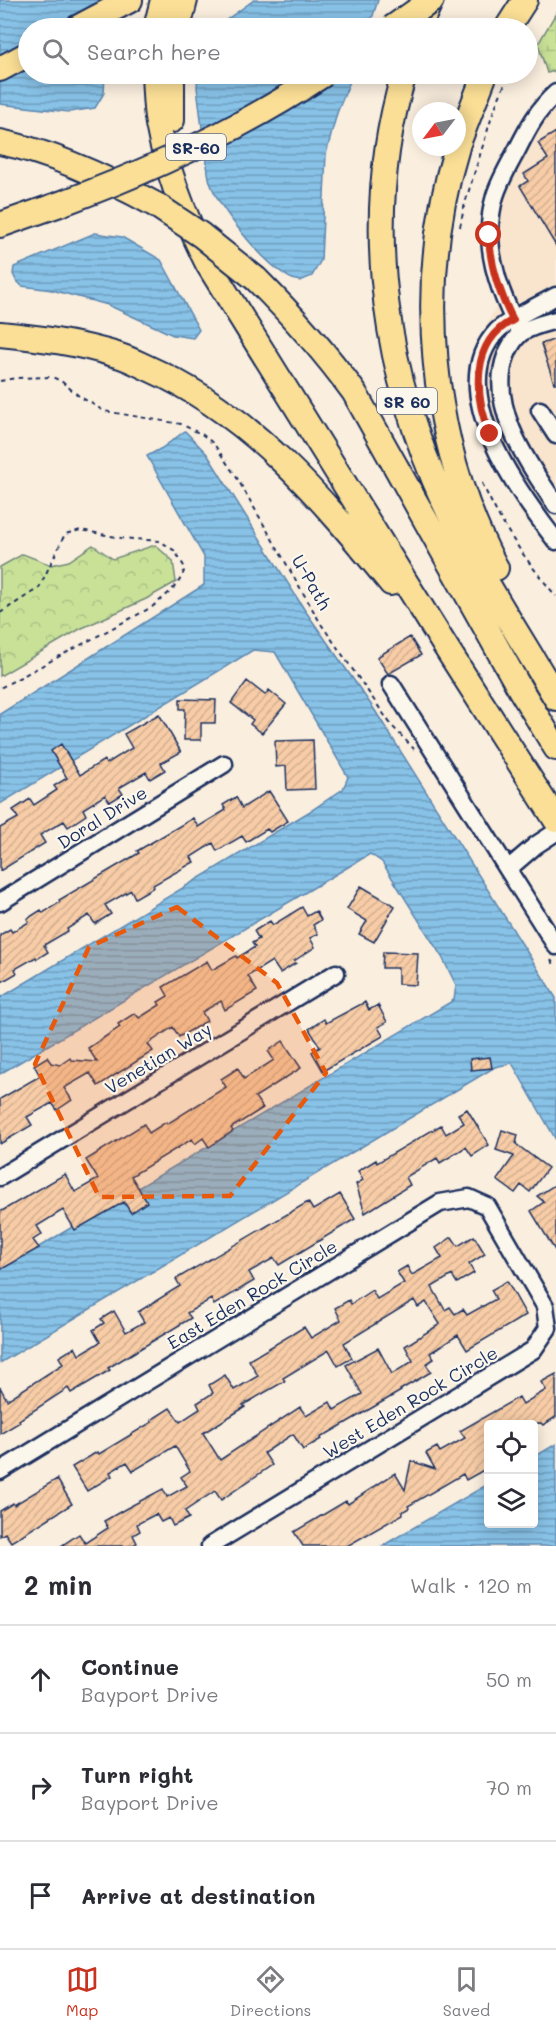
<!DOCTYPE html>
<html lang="en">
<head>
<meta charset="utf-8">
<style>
	:root { --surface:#fff; --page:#f2f2f3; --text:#2b2b33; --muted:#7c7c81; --line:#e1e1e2; --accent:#c8321e }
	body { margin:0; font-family:Mali,sans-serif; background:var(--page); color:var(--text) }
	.controls { position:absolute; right:18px; bottom:18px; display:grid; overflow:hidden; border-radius:6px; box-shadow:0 3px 15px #0003 }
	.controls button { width:54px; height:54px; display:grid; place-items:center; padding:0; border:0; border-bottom:2px solid var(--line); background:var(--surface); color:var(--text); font:30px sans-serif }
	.compass { position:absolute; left:412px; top:102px; width:54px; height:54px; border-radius:50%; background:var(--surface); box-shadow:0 3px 15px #0003; rotate:238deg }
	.stop { position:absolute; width:18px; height:18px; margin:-14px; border:4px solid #c8321e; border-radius:50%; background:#fff }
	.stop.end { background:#c8321e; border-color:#fff; box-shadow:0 2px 6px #0008 }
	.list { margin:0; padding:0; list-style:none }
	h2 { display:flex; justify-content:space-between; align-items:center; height:78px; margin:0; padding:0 24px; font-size:26px }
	h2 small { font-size:20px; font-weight:400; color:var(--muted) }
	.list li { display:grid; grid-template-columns:39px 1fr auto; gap:18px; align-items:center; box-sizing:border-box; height:108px; padding:0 24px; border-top:2px solid var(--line) }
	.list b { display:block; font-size:22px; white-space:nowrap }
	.list p { margin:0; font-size:20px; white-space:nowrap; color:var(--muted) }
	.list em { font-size:20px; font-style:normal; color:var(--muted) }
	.icon { flex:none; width:33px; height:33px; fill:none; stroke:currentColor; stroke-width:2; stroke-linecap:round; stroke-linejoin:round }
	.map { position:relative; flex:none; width:556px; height:1546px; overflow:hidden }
	.search { position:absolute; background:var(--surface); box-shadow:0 3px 15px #0003; left:18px; right:18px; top:18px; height:66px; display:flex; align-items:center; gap:15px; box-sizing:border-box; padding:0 21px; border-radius:33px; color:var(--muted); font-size:22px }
	.sheet { height:402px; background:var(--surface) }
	nav { display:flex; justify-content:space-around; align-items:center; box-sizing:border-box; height:84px; border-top:2px solid var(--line); background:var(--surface); font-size:16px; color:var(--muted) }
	nav a { display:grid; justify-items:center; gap:3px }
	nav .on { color:var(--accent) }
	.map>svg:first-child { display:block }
</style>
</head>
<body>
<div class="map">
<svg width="556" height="1546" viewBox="0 0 556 1546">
	<defs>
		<pattern id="forest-crowns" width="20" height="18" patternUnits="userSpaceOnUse" patternTransform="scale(1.5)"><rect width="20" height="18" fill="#c8e197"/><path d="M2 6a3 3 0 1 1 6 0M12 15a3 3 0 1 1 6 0" fill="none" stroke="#abc185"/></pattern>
		<pattern id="wetland-marsh" width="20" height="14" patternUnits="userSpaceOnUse" patternTransform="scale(1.5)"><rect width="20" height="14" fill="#c8e197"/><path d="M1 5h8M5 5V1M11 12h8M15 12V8" fill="none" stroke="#abc185"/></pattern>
		<pattern id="water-rules" width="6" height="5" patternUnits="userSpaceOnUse" patternTransform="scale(1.5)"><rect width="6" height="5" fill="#88c2e7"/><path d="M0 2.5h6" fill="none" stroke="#6e9ebe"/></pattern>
		<pattern id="building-hatch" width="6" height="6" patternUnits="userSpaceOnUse" patternTransform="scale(1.5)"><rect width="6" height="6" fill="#f7cca6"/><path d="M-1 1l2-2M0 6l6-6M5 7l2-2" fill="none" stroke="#d3b091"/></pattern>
	</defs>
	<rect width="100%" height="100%" fill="#faeede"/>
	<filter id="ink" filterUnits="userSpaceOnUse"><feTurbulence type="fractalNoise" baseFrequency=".0167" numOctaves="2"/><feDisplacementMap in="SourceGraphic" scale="12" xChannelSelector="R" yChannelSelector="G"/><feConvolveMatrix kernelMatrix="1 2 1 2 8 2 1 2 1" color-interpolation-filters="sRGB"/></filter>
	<g filter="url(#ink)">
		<path fill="#f9e4cd" d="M 556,84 L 556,500 L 526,522 L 478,439 L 466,391 L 476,346 L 496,307 L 482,247 L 483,217 L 492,182 L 509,144 L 532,106 Z"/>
		<path fill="url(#forest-crowns)" stroke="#72887a" stroke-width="1.5" d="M 93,545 L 113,559 L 155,545 L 173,561 L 176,582 L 146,599 L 80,629 L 0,676 L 0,567 L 23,554 L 51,565 L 69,561 Z"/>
		<path fill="url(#wetland-marsh)" stroke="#72887a" stroke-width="1.5" d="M 556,13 L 556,71 L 547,73 L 538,44 Z"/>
		<path fill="url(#water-rules)" stroke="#5c87b0" stroke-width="1.5" d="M 0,0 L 114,0 L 111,28 L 28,28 L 28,74 L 105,74 L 104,93 L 95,108 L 69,112 L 0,104 Z
			M 254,0 L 378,0 L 369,28 L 215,28 Z
			M 198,74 L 312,74 L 203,136 L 197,87 Z
			M 337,74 L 353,74 L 337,113 L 326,154 L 321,260 L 312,276 L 300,281 C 296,280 290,279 287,276 C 262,261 219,209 210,182 C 207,172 207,160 205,150 L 284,107 Z
			M 95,233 L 122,237 L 161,260 L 199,330 L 193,338 L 173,335 L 108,305 L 52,290 L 22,286 L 16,280 L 13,274 L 14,267 Z
			M 185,431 L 207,454 L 304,609 L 374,709 L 556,998 L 556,1140 L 512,1063 L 495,1067 L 0,1363 L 0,1270 L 454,1000 L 456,985 L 442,957 L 382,862 L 370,854 L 0,1074 L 0,998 L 312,810 L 343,789 L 348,777 L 275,652 L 253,650 L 0,804 L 0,714 L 204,585 L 204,557 L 147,456 L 162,448 Z
			M 556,1444 L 556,1546 L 382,1546 L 488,1484 L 488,1524 L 534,1524 L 534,1457 Z"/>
		<path fill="url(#building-hatch)" stroke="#1b2f5e" stroke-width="1.5" fill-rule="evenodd" d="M 556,132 L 556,246 L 520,186 L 528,181 L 524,174 L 548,159 L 538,143 Z
			M 556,339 L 556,383 L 554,383 L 541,344 Z
			M 410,637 L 421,655 L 388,674 L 377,657 Z
			M 247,681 L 265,695 L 269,690 L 286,704 L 262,733 L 250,724 L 253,720 L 231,703 Z
			M 180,699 L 216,700 L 215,723 L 201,723 L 201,740 L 184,740 L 185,709 L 180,709 Z
			M 159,714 L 181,752 L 161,763 L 165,770 L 150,779 L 146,772 L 119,788 L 123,794 L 110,802 L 105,795 L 83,809 L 86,815 L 68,827 L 64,821 L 40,835 L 45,843 L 0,871 L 0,828 L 18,818 L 13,810 L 30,799 L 34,805 L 57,790 L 54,786 L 67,778 L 51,751 L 61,744 L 80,775 L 104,760 L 106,764 L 132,748 L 124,734 Z
			M 313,740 L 315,789 L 287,790 L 286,766 L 276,767 L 275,741 Z
			M 269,791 L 288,821 L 270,832 L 267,829 L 246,842 L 242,836 L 217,851 L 213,843 L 191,857 L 194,862 L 153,885 L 154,887 L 135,898 L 131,890 L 105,905 L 111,914 L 95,924 L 89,915 L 67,929 L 68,931 L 44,945 L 48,952 L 37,959 L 36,957 L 15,969 L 17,973 L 0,983 L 0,935 L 10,929 L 12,932 L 29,922 L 27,919 L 41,910 L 43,913 L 60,902 L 59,900 L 139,853 L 137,851 L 193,818 L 198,827 L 226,810 L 223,805 L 236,797 L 242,808 Z
			M 361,886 L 395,906 L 374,942 L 359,934 L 367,921 L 347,909 Z
			M 302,907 L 307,916 L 316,911 L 321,920 L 313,925 L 318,934 L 310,938 L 315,947 L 294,961 L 296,963 L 280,973 L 272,961 L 248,976 L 257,991 L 225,1010 L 221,1001 L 202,1012 L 207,1021 L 179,1037 L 173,1027 L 148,1044 L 153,1051 L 98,1086 L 90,1073 L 64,1088 L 72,1100 L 57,1110 L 52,1103 L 27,1117 L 32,1125 L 0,1144 L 0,1099 L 40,1076 L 34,1065 L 47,1057 L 51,1063 L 60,1065 L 70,1058 L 71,1060 L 97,1062 L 88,1048 L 120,1027 L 118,1024 L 135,1013 L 139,1018 L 160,1005 L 158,1002 L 168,996 L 163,987 L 207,961 L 212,970 L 236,956 L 237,958 L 255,947 L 252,943 L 259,939 L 254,931 L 270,921 L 273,925 Z
			M 383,952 L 418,953 L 416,985 L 398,984 L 398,968 L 382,968 Z
			M 365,1002 L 369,1010 L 378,1005 L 387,1022 L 378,1027 L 383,1036 L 323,1071 L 312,1052 L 320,1047 L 309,1029 L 324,1019 L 326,1023 Z
			M 283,1041 L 301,1068 L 255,1097 L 263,1108 L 231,1128 L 233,1131 L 209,1147 L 203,1138 L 195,1144 L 192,1139 L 131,1176 L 147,1202 L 131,1213 L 124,1202 L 75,1230 L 63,1210 L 37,1226 L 42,1234 L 33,1240 L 39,1248 L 0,1270 L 0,1212 L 65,1174 L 75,1192 L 98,1179 L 86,1160 L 144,1124 L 149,1133 L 166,1122 L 167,1124 L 226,1087 L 221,1079 L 238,1068 L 244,1079 L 274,1060 L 268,1051 Z
			M 490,1057 L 492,1068 L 471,1070 L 470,1059 Z
			M 467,1109 L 489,1145 L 472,1156 L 466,1147 L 440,1163 L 437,1158 L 406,1177 L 410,1185 L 365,1213 L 356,1184 L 363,1180 L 358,1171 L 376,1160 L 377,1163 L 441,1125 L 446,1134 L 464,1123 L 458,1114 Z
			M 502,1130 L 518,1135 L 516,1144 L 548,1168 L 530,1192 L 521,1185 L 515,1193 L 497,1180 L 514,1156 L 496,1150 Z
			M 556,1184 L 556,1252 L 531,1211 L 544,1202 L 537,1196 Z
			M 340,1194 L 355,1219 L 279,1265 L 274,1258 L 249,1272 L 254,1281 L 214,1305 L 211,1299 L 187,1313 L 191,1318 L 108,1368 L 110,1370 L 71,1393 L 68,1388 L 19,1420 L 20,1422 L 0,1434 L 0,1387 L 7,1400 L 63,1364 L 59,1357 L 75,1347 L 79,1355 L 100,1342 L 93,1330 L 104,1323 L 101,1319 L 114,1311 L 126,1332 L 144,1322 L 138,1312 L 180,1286 L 176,1279 L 308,1202 L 313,1210 Z
			M 474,1236 L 485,1254 L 469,1264 L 474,1273 L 457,1283 L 452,1275 L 432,1287 L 445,1310 L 450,1307 L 455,1314 L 463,1309 L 467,1315 L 496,1299 L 491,1290 L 507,1281 L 526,1315 L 467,1350 L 458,1335 L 430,1353 L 434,1359 L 426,1364 L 431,1372 L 400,1390 L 401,1391 L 320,1438 L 321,1439 L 303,1450 L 293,1434 L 264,1453 L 272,1465 L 221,1500 L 215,1491 L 185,1511 L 189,1518 L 173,1526 L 169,1518 L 161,1522 L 156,1514 L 137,1524 L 140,1531 L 133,1535 L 137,1543 L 131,1546 L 61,1546 L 79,1534 L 85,1543 L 108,1528 L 104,1521 L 127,1508 L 163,1489 L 167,1497 L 187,1486 L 181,1477 L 190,1471 L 175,1446 L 133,1471 L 127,1462 L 110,1472 L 112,1476 L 87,1491 L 72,1467 L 97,1452 L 99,1454 L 152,1422 L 151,1420 L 170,1408 L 180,1422 L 200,1409 L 197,1403 L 213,1393 L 209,1385 L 225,1375 L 234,1390 L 258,1376 L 249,1360 L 304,1327 L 311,1338 L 341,1320 L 335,1308 L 349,1300 L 351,1304 L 372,1290 L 377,1299 L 404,1283 L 397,1272 L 407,1266 L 412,1275 L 442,1258 L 436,1248 L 452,1237 L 458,1246 ZM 414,1300 L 418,1307 L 426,1302 L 440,1324 L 405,1346 L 413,1361 L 392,1374 L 378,1348 L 346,1365 L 362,1394 L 334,1410 L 330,1402 L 306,1416 L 300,1407 L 220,1460 L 203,1433 L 245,1407 L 243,1405 L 285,1381 L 283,1378 L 329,1350 L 338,1366 L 352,1358 L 344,1343 Z
			M 556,1374 L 556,1417 L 543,1425 L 541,1423 L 489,1425 L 489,1467 L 466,1480 L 463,1474 L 408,1506 L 409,1508 L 402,1512 L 403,1514 L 347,1546 L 303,1546 L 294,1532 L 346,1501 L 348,1504 L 395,1473 L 405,1490 L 411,1461 L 435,1469 L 426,1453 L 437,1447 L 440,1452 L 465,1438 L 460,1431 L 519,1397 L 523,1404 L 546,1390 L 541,1382 Z
			M 57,1479 L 72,1504 L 11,1542 L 5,1533 L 0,1536 L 0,1511 L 13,1503 L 14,1505 Z"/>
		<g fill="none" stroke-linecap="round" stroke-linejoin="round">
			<defs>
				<path id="minor" d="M 556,296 C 540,305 509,319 497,331 C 442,390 519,493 556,541
					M 556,320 C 545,323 531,326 521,333 C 514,339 509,348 506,356 C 487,407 529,464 556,505
					M 521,333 C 498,292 481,243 495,196 C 500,180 509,165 517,150 C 528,128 538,109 556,93
					M 540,410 L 556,435
					M 391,684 L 556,946
					M 508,869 L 536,845 L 556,832
					M 0,902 L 224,764
					M 0,1177 L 336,973
					M 0,1471 L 440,1203 L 469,1198 L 487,1206 L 545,1306 L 548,1328 L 533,1350 L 210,1546"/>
				<path id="highway" d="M 77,28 L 130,0
					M 156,28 L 163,0
					M 178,28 L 185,0
					M 418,28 L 431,0
					M 507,28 L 525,0
					M 0,69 L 28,54
					M 154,74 C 155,90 155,108 158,124 C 167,173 186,220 208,264 L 447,649 L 556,820
					M 404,74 C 364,207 380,351 434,479 C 466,556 514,626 556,698
					M 172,120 L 172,74
					M 0,142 C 54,153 107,178 156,205
					M 457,146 L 485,74
					M 457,147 C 415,283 429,442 496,568
					M 0,225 L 60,204
					M 256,279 C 292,315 324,351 354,392 L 520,689 L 556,748
					M 0,334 C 41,338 78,343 117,355 C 128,358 139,364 150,369 C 253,415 321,498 391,583"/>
			</defs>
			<use href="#minor" stroke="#1b2f5e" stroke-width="21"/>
			<use href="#highway" stroke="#1b2f5e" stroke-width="28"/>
			<path stroke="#1b2f5e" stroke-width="2" stroke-dasharray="4.5 4.5" stroke-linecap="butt" d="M 460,227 L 465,203 L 494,110 L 509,74
				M 0,381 L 16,378 L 52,377 L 61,381 L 79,396 L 104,411 L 181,424 L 203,435 L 214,444 L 237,478 L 321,624 L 392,726 L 414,749
				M 482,483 C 501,525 526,561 556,596
				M 0,613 L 39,588 L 65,534 L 81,530 L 121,538 L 160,541 L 175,551 L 185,568 C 180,586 166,595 152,607 L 0,688
				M 551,960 L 556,967"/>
			<use href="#minor" stroke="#fbf7ec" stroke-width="16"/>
			<use href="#highway" stroke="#fbdf96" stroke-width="24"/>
			<defs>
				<path id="highway-bridge" d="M 392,28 L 432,0
					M 60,204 C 153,170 242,128 324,74
					M 156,205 L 201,235 L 256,279"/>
			</defs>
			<use href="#highway-bridge" stroke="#1b2f5e" stroke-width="28" stroke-linecap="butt"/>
			<use href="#highway-bridge" stroke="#fbdf96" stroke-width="24"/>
		</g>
	</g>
	<g fill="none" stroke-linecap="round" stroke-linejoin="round" filter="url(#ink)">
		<path stroke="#c8321e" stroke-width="8" d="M 489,235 C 490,264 500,295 513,320 C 470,342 474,396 490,434"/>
	</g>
	<path fill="#e8590c" fill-opacity="0.2" stroke="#e8590c" stroke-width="4.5" stroke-dasharray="12 8" stroke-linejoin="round" d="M 177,907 L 277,983 L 326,1073 L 230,1196 L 99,1197 L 35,1064 L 89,947 Z"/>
	<g text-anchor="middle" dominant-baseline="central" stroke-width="4.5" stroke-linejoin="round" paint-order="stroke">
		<g fill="#fbf7ec" stroke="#5e6b89" stroke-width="1.5">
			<rect x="166" y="134" width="60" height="26" rx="4.5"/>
			<rect x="377" y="388" width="60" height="26" rx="4.5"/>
		</g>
		<g font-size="16" font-weight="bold" fill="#1b2f5e">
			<text x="196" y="147">SR-60</text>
			<text x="407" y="401">SR 60</text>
		</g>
		<g font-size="18" fill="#1b2f5e" stroke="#fbf7ec">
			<text transform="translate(312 582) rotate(60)">U-Path</text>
			<text transform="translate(102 817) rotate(-32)">Doral Drive</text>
			<text transform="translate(158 1058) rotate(-31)">Venetian Way</text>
			<text transform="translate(252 1294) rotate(-31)">East Eden Rock Circle</text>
			<text transform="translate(410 1402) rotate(-31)">West Eden Rock Circle</text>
		</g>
	</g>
</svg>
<div class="controls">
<button><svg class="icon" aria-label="locate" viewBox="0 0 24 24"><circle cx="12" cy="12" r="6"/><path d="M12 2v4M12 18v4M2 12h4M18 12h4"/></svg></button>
<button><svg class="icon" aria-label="layers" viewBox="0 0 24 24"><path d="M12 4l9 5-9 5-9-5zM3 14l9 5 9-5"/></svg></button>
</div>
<svg class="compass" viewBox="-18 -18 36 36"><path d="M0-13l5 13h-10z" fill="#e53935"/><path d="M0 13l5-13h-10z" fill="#7c7c81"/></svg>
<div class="stop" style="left:489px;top:235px"></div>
<div class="stop end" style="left:490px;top:434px"></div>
<div class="search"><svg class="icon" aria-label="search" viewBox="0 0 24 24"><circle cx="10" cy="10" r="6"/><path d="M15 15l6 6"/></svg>Search here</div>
</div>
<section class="sheet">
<h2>2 min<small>Walk · 120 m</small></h2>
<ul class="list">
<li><svg class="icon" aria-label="ahead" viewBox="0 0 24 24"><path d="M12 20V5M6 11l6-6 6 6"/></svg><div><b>Continue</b><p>Bayport Drive</p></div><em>50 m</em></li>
<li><svg class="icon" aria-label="right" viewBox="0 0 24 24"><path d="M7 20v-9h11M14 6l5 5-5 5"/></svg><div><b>Turn right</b><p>Bayport Drive</p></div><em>70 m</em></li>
<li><svg class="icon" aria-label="arrive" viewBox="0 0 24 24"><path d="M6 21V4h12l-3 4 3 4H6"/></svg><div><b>Arrive at destination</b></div></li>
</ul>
</section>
<nav>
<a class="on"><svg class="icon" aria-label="map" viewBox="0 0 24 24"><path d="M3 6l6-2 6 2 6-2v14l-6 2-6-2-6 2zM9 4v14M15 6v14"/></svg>Map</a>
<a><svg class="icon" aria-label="directions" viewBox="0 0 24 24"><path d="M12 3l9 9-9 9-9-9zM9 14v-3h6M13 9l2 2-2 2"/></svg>Directions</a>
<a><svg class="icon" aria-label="saved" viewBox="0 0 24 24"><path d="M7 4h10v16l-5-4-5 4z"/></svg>Saved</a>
</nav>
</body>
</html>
